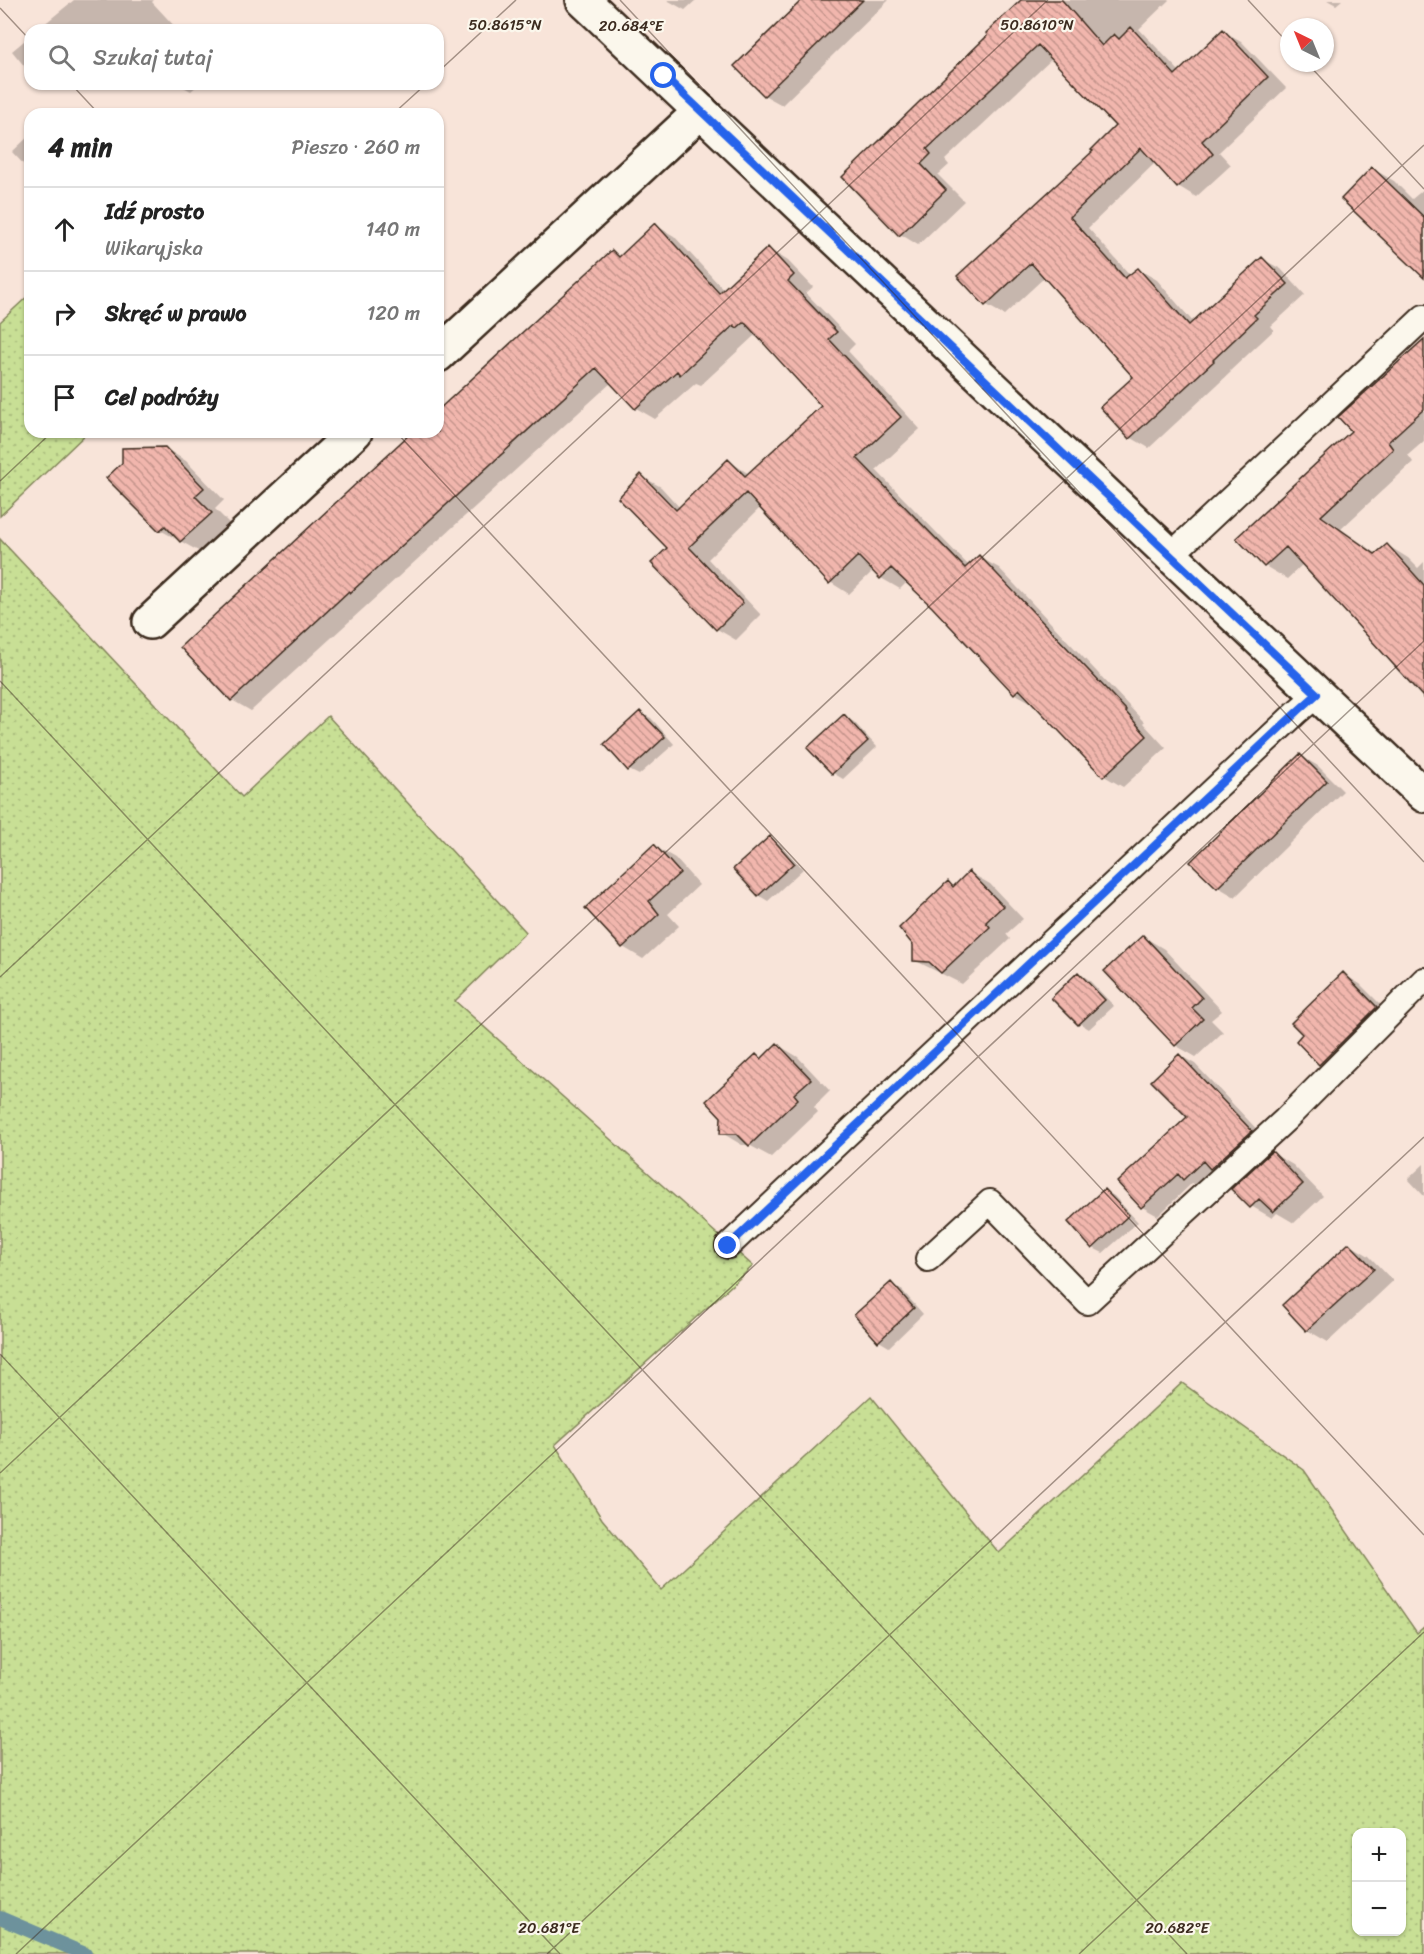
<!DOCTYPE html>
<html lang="pl">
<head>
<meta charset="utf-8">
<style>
	:root { --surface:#fff; --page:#f2f2f2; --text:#222; --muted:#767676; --line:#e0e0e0 }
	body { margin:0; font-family:Sriracha,sans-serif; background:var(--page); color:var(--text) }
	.controls { position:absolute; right:18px; bottom:18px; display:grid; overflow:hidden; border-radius:12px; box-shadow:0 2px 4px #0004 }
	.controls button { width:54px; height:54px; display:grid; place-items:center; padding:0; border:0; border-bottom:2px solid var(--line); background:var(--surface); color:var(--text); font:30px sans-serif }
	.compass { position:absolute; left:1280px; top:18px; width:54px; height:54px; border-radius:50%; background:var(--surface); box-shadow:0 2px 4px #0004; rotate:317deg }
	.stop { position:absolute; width:18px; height:18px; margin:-14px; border:4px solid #2563eb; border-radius:50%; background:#fff }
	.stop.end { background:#2563eb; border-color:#fff; box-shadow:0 2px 6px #0008 }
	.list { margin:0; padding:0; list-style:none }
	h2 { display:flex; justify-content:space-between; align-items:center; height:78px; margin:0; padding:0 24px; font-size:26px }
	h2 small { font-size:20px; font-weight:400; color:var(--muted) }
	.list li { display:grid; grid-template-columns:39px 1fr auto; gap:18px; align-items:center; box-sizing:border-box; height:84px; padding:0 24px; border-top:2px solid var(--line) }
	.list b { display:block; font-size:22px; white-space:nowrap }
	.list p { margin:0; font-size:20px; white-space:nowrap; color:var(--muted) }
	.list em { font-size:20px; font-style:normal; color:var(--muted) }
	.icon { flex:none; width:33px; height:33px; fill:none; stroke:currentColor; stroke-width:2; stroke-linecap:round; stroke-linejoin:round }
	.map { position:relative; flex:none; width:1424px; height:1954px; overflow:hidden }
	.search { position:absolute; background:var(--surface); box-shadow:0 2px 4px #0004; left:24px; top:24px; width:420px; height:66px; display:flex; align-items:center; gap:15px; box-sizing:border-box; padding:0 21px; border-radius:18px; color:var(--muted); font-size:22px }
	.panel { position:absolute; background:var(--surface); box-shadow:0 2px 4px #0004; left:24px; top:108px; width:420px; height:330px; border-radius:18px }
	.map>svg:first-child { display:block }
</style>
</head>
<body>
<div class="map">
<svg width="1424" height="1954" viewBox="0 0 1424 1954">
	<defs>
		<pattern id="grass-dots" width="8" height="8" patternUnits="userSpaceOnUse" patternTransform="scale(1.5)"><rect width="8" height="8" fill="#c8df95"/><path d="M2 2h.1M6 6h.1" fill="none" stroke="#adc080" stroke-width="1.8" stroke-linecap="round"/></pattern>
		<pattern id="building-back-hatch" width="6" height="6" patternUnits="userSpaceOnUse" patternTransform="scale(1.5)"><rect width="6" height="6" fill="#f1b6ad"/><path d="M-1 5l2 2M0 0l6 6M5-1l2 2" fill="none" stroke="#c4948c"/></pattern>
	</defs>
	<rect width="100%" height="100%" fill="#f8e4d9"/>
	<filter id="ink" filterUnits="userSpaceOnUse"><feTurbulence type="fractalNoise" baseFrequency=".0167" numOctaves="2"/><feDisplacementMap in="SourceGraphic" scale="12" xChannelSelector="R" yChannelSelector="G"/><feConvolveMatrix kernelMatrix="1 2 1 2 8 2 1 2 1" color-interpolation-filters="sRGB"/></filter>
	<g filter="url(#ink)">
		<path fill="url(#grass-dots)" stroke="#82845a" stroke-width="1.5" fill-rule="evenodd" d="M 30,294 L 30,432 L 88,432 L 0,516 L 0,322 Z
			M 0,539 L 242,797 L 328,716 L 526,932 L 455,1001 L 753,1266 L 555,1445 L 602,1519 L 661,1590 L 871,1396 L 999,1553 L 1182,1383 L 1304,1470 L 1417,1633 L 1424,1627 L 1424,1954 L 0,1954 ZM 1356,1832 L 1402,1832 L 1402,1932 L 1356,1932 Z"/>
		<path fill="#0003" d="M 74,0 L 154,0 L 152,2 L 178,30 L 37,30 Z
			M 667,0 L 696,0 L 685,10 Z
			M 805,0 L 889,0 L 782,105 L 764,95 Z
			M 1023,0 L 1169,0 L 1139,29 L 1180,72 L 1223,31 L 1241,41 L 1286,88 L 1219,152 L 1231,165 L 1196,197 L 1178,186 L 1156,162 L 1088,228 L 1131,276 L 1138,269 L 1157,280 L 1194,323 L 1262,259 L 1281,269 L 1305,295 L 1271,326 L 1274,330 L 1230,371 L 1231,372 L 1149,448 L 1130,437 L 1135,377 L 1045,277 L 1004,315 L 985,304 L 1117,126 L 1053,58 L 945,160 L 949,165 L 938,175 L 964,201 L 918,245 L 900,234 L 844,177 L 989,37 Z
			M 1327,0 L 1342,0 L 1336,5 Z
			M 30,36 L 30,73 L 12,51 Z
			M 178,84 L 199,84 L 191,91 Z
			M 30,135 L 30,171 L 12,152 Z
			M 1373,169 L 1394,181 L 1412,199 L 1424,189 L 1424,275 Z
			M 655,225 L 674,236 L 724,290 L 769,249 L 788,261 L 813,287 L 806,293 L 855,344 L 848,351 L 920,429 L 876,470 L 969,566 L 979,557 L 999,568 L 1144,722 L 1143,723 L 1166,748 L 1123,787 L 1104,776 L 1035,703 L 1034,704 L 1014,693 L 933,606 L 907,582 L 900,589 L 881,578 L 874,570 L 849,594 L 830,582 L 761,507 L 708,559 L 761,615 L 736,640 L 717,629 L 669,548 L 641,476 L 661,487 L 680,508 L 729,461 L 749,474 L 823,406 L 759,337 L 758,338 L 754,336 L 701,385 L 696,383 L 655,419 L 636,408 L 612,382 L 251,711 L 232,700 L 182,647 L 260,573 L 262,574 L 416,432 L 438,432 L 438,412 L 613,252 L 621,257 Z
			M 1424,342 L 1424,441 L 1408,455 L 1413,462 L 1341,529 L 1377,554 L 1387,545 L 1408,558 L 1418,568 L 1424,562 L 1424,689 L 1303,564 L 1287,579 L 1265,566 L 1238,538 L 1353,431 Z
			M 165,448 L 186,461 L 224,500 L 215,509 L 231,525 L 202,553 L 160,530 Z
			M 641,713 L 651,718 L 674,744 L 639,775 L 629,770 Z
			M 844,716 L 854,722 L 877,747 L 843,779 L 833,773 Z
			M 1301,756 L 1318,766 L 1343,791 L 1235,897 L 1218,887 Z
			M 770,838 L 780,844 L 803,869 L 768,901 L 758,895 Z
			M 654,846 L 675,858 L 699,885 L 668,914 L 679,926 L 643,959 L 623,947 Z
			M 969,872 L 990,884 L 1023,919 L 1006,934 L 1010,939 L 962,984 L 914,960 L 948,883 L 955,887 Z
			M 1144,937 L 1164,949 L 1222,1011 L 1211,1020 L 1223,1032 L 1196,1057 L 1175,1045 Z
			M 1078,973 L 1088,979 L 1114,1006 L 1089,1029 L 1079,1023 Z
			M 1343,974 L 1360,984 L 1393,1017 L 1337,1074 L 1320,1064 L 1298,1041 Z
			M 778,1045 L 798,1057 L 830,1091 L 814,1107 L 818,1112 L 771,1157 L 749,1145 L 742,1145 L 722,1133 L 756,1056 L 762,1059 Z
			M 1179,1055 L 1195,1064 L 1267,1140 L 1200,1187 L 1192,1183 L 1158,1216 L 1142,1207 L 1189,1117 Z
			M 1272,1153 L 1293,1165 L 1323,1196 L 1294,1223 L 1277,1213 L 1272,1218 L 1251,1206 Z
			M 1424,1164 L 1424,1196 L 1408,1179 Z
			M 1105,1191 L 1114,1196 L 1138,1222 L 1103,1253 L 1093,1248 Z
			M 1349,1244 L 1369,1256 L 1393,1281 L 1328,1342 L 1307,1330 L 1284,1305 Z
			M 891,1284 L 901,1289 L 923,1314 L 889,1347 L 879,1341 Z"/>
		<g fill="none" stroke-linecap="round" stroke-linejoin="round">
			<path stroke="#6d929c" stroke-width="14" d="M 0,1918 L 85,1954"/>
		</g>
		<path fill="url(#building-back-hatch)" stroke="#3b2a1e" stroke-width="1.5" d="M 802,0 L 863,0 L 764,96 L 734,66 Z
			M 1021,0 L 1062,0 L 1102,46 L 1114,34 L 1119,39 L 1131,27 L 1175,75 L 1223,29 L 1268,77 L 1202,141 L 1213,154 L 1177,188 L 1141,148 L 1070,217 L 1125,278 L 1138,268 L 1189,325 L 1262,257 L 1288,284 L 1254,315 L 1257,318 L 1213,360 L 1214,361 L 1129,439 L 1100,407 L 1133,377 L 1031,263 L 985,306 L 957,276 L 1093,151 L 1091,150 L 1115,126 L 1038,45 L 927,149 L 931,154 L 921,164 L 946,190 L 899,236 L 842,177 L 987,36 L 986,33 Z
			M 1372,167 L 1424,217 L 1424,278 L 1341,199 Z
			M 655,223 L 719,293 L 768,247 L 794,275 L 788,281 L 837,332 L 829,339 L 901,417 L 857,458 L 965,568 L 979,555 L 1126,710 L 1125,711 L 1147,736 L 1103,777 L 1019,689 L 1014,694 L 932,607 L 891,568 L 880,579 L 858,556 L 829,584 L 746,493 L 689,547 L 743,603 L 716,630 L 651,563 L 667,548 L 618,498 L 641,474 L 676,510 L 728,459 L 745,476 L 821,406 L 744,322 L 737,328 L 734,325 L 680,375 L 677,371 L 635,409 L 596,368 L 350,593 L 349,591 L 231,701 L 180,647 L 412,432 L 438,432 L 438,410 L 612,250 L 619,257 Z
			M 1424,339 L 1424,409 L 1388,442 L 1393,449 L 1321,516 L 1375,554 L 1387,544 L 1424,585 L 1424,698 L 1286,547 L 1264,567 L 1236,538 L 1351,431 L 1338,417 Z
			M 165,447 L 204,488 L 195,496 L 212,513 L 180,542 L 165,526 L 159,531 L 106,478 L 122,463 L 122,448 Z
			M 640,711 L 665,737 L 628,771 L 604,744 Z
			M 844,714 L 868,741 L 832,774 L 807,748 Z
			M 1300,754 L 1327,781 L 1217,888 L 1190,862 Z
			M 770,836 L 794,863 L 758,896 L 733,869 Z
			M 654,844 L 680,873 L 649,901 L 659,914 L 622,948 L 585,908 Z
			M 969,871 L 1003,906 L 986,922 L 990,927 L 941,973 L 929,962 L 913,961 L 913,945 L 899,928 L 948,881 L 953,887 Z
			M 1143,935 L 1202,998 L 1192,1008 L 1203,1019 L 1175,1046 L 1104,971 Z
			M 1078,972 L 1105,1000 L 1078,1025 L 1051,998 Z
			M 1343,972 L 1377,1007 L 1319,1065 L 1296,1041 L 1302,1034 L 1291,1023 Z
			M 777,1043 L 811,1079 L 794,1094 L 798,1099 L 749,1146 L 737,1134 L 720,1134 L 721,1117 L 706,1101 L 756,1054 L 761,1059 Z
			M 1179,1054 L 1252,1131 L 1210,1169 L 1203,1161 L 1183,1180 L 1178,1174 L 1141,1208 L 1117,1182 L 1187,1117 L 1151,1081 Z
			M 1272,1151 L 1303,1184 L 1273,1212 L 1259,1199 L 1250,1208 L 1231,1189 Z
			M 1104,1189 L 1129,1215 L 1092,1249 L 1068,1222 Z
			M 1349,1243 L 1374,1269 L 1306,1331 L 1282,1305 Z
			M 891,1282 L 914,1308 L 878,1342 L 854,1315 Z"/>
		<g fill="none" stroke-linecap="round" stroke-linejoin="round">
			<defs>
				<path id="service" d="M 1171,555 L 1424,317
					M 728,1246 L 1298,711 L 1318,694
					M 928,1259 L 990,1202 L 1087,1302 L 1285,1120 L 1424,980"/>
				<path id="minor" d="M 583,0 L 1424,795
					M 438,355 L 701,111
					M 150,622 L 355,432"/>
			</defs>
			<use href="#service" stroke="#3b2a1e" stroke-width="28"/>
			<use href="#minor" stroke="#3b2a1e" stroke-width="38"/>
			<use href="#service" stroke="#fbf7ec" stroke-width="24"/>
			<use href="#minor" stroke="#fbf7ec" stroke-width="33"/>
		</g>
	</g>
	<g fill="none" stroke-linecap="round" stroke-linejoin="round" filter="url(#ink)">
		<path stroke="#2563eb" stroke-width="8" d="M 664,76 L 1317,694 L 1298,711 L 728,1246"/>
	</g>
	<path fill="none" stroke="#3b2a1e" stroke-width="1.5" stroke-opacity="0.45" d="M 620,0 L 1424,862M 1248,0 L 1289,44M 0,8 L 30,40M 1307,63 L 1424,189M 438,72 L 516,0M 71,84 L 99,114M 393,114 L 426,84M 396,432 L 1424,1535M 0,481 L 52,432M 0,681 L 1187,1954M 0,977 L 1048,0M 0,1354 L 560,1954M 0,1473 L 1424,145M 16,1954 L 1424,641M 547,1954 L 1424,1137M 1079,1954 L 1424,1632"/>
	<g font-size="15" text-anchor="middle" fill="#3b2a1e" stroke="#fbf7ec" stroke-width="4.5" stroke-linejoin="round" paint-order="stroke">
		<text x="505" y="30">50.8615°N</text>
		<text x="1037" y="30">50.8610°N</text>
		<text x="631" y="31">20.684°E</text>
		<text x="549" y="1933">20.681°E</text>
		<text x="1177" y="1933">20.682°E</text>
	</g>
</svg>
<div class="controls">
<button>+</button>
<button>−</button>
</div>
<svg class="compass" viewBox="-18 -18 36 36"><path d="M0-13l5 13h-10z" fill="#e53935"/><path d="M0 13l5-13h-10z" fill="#767676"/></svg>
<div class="stop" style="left:664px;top:76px"></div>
<div class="stop end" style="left:728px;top:1246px"></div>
<div class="search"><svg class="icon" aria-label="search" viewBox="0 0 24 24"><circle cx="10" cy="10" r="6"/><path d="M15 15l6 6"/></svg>Szukaj tutaj</div>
<section class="panel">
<h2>4 min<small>Pieszo · 260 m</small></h2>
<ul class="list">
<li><svg class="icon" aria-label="ahead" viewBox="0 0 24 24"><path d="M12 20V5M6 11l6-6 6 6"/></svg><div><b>Idź prosto</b><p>Wikaryjska</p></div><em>140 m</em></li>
<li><svg class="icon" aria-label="right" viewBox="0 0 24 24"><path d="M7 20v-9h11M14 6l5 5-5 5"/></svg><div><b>Skręć w prawo</b></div><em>120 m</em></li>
<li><svg class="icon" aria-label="arrive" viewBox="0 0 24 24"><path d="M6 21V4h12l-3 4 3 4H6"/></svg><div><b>Cel podróży</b></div></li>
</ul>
</section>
</div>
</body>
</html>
